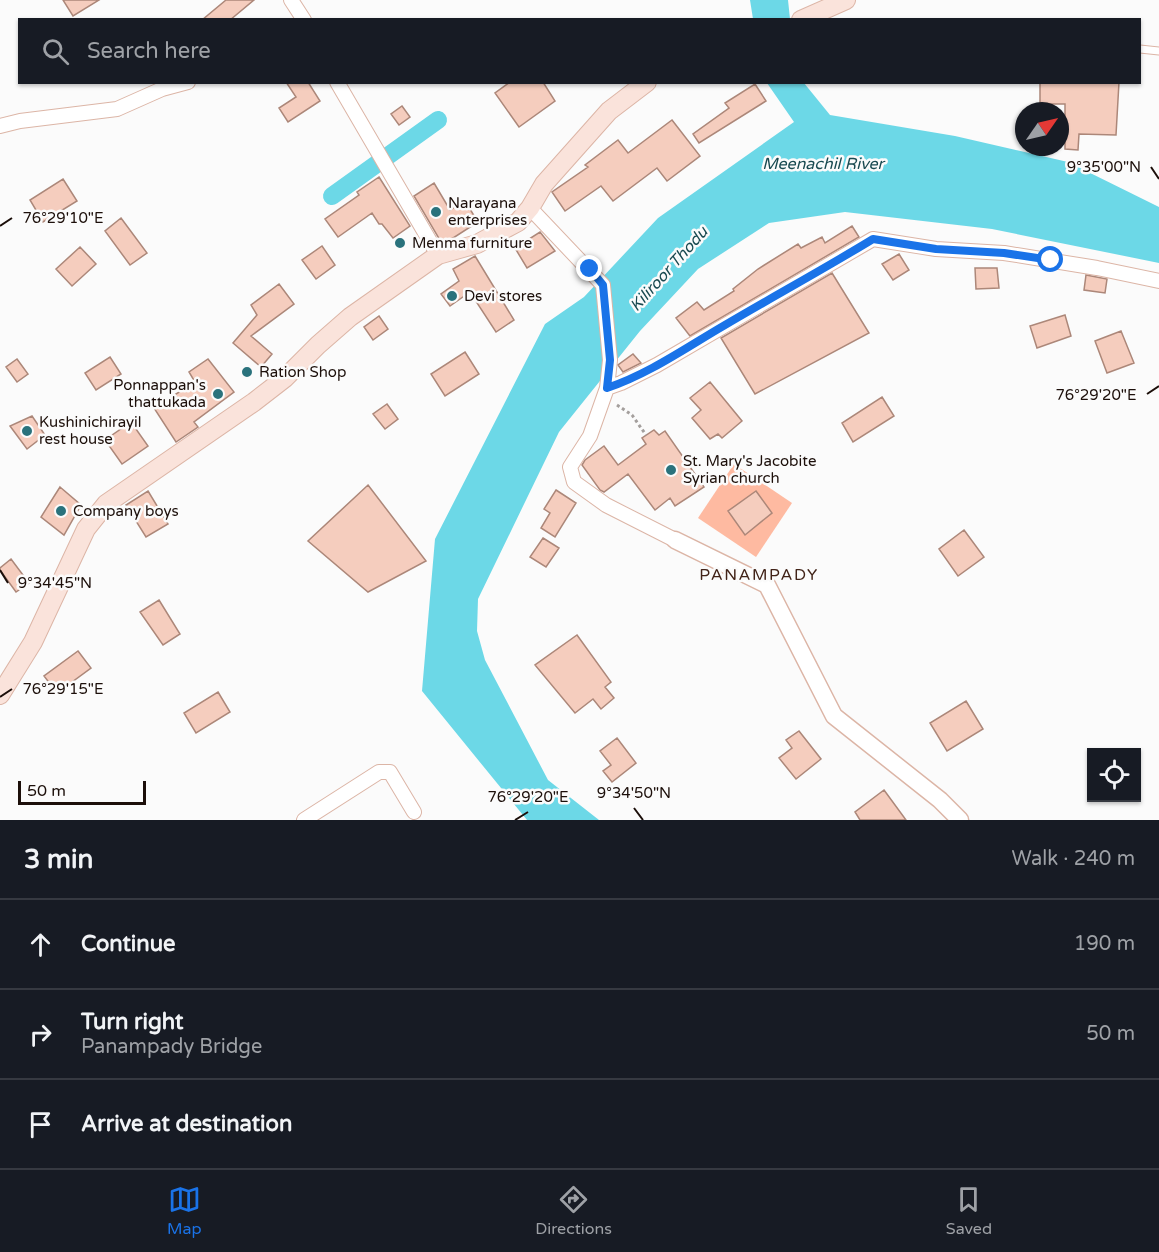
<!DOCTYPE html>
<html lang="en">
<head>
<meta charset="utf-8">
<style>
	:root { --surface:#171b24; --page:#20242c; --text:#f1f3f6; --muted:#9ea1a6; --line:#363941; --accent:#1a73e8 }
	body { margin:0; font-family:"Varela Round",sans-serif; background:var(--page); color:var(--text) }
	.controls { position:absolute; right:18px; bottom:18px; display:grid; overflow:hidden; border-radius:0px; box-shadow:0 2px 4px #0004 }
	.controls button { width:54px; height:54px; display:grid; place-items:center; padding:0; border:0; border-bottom:2px solid var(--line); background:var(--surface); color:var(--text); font:30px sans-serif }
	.compass { position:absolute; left:1015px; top:102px; width:54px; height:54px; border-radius:50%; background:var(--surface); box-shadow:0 2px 4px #0004; rotate:56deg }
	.scale { position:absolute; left:18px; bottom:15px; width:128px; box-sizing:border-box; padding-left:6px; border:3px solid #1c0f0a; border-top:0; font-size:16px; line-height:21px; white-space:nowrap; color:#1c0f0a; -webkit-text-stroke:4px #fbfbfb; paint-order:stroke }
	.stop { position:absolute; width:18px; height:18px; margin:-14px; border:4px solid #1a73e8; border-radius:50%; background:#fff }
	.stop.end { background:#1a73e8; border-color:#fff; box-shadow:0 2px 6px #0008 }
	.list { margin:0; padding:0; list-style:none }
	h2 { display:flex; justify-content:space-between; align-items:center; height:78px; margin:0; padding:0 24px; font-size:26px }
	h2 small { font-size:20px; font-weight:400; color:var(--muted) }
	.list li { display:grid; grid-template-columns:39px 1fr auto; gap:18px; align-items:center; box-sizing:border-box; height:90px; padding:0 24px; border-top:2px solid var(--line) }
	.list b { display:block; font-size:22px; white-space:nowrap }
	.list p { margin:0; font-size:20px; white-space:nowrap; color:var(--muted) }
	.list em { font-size:20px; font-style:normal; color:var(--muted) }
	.icon { flex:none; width:33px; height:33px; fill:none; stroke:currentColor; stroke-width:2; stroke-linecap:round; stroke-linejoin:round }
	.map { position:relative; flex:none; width:1159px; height:820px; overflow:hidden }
	.search { position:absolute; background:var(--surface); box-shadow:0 2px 4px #0004; left:18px; right:18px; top:18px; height:66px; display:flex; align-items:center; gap:15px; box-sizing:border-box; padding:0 21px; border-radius:0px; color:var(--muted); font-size:22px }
	.sheet { height:348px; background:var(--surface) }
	nav { display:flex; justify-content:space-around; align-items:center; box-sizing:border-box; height:84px; border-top:2px solid var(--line); background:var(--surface); font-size:16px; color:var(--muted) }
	nav a { display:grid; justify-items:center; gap:3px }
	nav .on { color:var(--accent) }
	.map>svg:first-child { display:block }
</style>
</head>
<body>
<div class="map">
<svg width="1159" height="820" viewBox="0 0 1159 820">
	<rect width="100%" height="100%" fill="#fbfbfb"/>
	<path fill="#febaa1" d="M 734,464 L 792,503 L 756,557 L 698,518 Z"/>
	<path fill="#6cd8e7" d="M 750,0 L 788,0 L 790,19 L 753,19 Z
		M 767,83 L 804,83 L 830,115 L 955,136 L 1068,162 L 1159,207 L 1159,263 L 992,229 L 845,212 L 769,223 L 698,269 L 640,331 L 559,432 L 478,599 L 477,631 L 485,660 L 548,780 L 599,820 L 527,820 L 422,691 L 435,539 L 545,324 L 584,297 L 658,218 L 794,122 Z"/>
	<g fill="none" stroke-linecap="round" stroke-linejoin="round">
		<path stroke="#6cd8e7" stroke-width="18" d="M 332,196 L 438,120"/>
	</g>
	<path fill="#f5cdbe" stroke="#ac8779" stroke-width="1.5" d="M 63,0 L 99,0 L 73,16 Z
		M 226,0 L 254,0 L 230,20 L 202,20 Z
		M 286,82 L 308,82 L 320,101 L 288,122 L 279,108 L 296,97 Z
		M 510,82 L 543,82 L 555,101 L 519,127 L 495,93 Z
		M 1040,82 L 1119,82 L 1116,135 L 1079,134 L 1078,150 L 1065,149 L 1065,104 L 1040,104 Z
		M 755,84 L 766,101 L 699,143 L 693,134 L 729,108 L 725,103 Z
		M 402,106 L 410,117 L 399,125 L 391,114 Z
		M 672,120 L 700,156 L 667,181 L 657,168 L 613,201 L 601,186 L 565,211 L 552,192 L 588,167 L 585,165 L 618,140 L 628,153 Z
		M 379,177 L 410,226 L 393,238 L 382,224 L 379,224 L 372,213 L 338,237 L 325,219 L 359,195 L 357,192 Z
		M 63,179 L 77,201 L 43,222 L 30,200 Z
		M 434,183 L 450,210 L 465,201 L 478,222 L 450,240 L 441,242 L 414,196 Z
		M 121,218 L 147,253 L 130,265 L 105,231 Z
		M 852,226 L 859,237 L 690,336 L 676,318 L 697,302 L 704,310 L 734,291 L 733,289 L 758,269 L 798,244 L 801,248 L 822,237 L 825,243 Z
		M 540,232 L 555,251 L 527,268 L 515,248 Z
		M 322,246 L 335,265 L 316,279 L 302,260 Z
		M 80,247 L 96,264 L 72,286 L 56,269 Z
		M 899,254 L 909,270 L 893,280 L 882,264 Z
		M 475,256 L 514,320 L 496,332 L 470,292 L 450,306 L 441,294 L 459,281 L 453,269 Z
		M 975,268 L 997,268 L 999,288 L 976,289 Z
		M 832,273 L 869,333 L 755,394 L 721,338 Z
		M 1086,275 L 1107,279 L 1105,293 L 1084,290 Z
		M 279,284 L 294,304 L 251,336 L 272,354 L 261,367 L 233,343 L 257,315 L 251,305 Z
		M 1065,315 L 1071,336 L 1037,348 L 1030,326 Z
		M 379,316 L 388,329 L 373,340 L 364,327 Z
		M 1121,331 L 1134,363 L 1107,373 L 1095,341 Z
		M 465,352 L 479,374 L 445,396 L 431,374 Z
		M 633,354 L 641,363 L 623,372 L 618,365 Z
		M 110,357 L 121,374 L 96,390 L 85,373 Z
		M 17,359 L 28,374 L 17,382 L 6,367 Z
		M 208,359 L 234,392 L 194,422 L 198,427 L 176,442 L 154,408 L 195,382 L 189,372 Z
		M 710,382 L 742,421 L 722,438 L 718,434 L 710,439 L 692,418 L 701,410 L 690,398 Z
		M 882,397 L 894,416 L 853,442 L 842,423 Z
		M 387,404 L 398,419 L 385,429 L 373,414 Z
		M 32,416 L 45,435 L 27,449 L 10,426 Z
		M 131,422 L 148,446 L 122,464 L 105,440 Z
		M 654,430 L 659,435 L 665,431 L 704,487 L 675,506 L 670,498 L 655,510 L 628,474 L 604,492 L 600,490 L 582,465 L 585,460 L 604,446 L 618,465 L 646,444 L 642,438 Z
		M 368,485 L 426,561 L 368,592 L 308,541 Z
		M 60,487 L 81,505 L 64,535 L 41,517 Z
		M 556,490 L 576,503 L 555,537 L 541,528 L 550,513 L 544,509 Z
		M 148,491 L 168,524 L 146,537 L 126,505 Z
		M 756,491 L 772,513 L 745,535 L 728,511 Z
		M 964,530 L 984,557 L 958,576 L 939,549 Z
		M 543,538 L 559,548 L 546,567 L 530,557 Z
		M 11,559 L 29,583 L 16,592 L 0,570 L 0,568 Z
		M 159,600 L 180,634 L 163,645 L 140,612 Z
		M 577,635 L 611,682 L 605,687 L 614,698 L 601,709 L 593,699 L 575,713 L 535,665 Z
		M 78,651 L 91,668 L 57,693 L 44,676 Z
		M 218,692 L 230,712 L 196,733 L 184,713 Z
		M 966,701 L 983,729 L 947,751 L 930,723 Z
		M 799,731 L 821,759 L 796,779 L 779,758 L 792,748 L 786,740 Z
		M 617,738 L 636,763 L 612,782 L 603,771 L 611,765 L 600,751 Z
		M 884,790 L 906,820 L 860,820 L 855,812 Z"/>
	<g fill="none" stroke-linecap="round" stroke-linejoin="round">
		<defs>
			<path id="service" d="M 1140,49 L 1159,51"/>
			<path id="minor" d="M 291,0 L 304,20
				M 337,82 L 438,255
				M 0,126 L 20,121 L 117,109 L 162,89 L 188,82
				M 530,208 L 603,285 L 610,360 L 607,388 L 590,436 L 570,467 L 574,482 L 606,505 L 675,540
				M 607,388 L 621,383 L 657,365 L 873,239 L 936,249 L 1004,253 L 1097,268 L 1159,281
				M 304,820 L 379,772 L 390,772 L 414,812"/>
			<path id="tertiary" d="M 675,540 L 767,585 L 834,716 L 940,800 L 960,820"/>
			<path id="secondary" d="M 801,20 L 846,0
				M 0,695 L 33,642 L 86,529 L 106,504 L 254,402 L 285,378 L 318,345 L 350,317 L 438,255 L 477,244 L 518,222 L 530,208 L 544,184 L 609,111 L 647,82"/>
		</defs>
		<use href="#service" stroke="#dcb5a6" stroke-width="9"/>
		<use href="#minor" stroke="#dcb5a6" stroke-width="16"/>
		<use href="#tertiary" stroke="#dcb5a6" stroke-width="19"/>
		<use href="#secondary" stroke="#dcb5a6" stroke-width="20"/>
		<path stroke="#a49f9d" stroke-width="3" stroke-dasharray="3 3" stroke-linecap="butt" d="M 617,405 L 632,415 L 646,435"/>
		<use href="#service" stroke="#fff" stroke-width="7"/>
		<use href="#minor" stroke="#fff" stroke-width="14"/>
		<use href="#tertiary" stroke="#fff" stroke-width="16"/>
		<use href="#secondary" stroke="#fae3db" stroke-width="18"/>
	</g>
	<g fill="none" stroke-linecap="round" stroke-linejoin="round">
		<path stroke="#1a73e8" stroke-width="8" d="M 590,269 L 603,285 L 610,360 L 607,388 C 649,374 687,347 725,325 C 774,296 824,269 873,239 L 936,249 L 1004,253 L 1051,260"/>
	</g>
	<path fill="none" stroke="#1c0f0a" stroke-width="2" d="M 1151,167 L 1159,179M 0,226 L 12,218M 1147,394 L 1159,386M 0,570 L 8,583M 0,697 L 12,689M 634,808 L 643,820M 515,820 L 528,812"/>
	<g fill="#2a727c" stroke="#fbfbfb" stroke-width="2">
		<circle cx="436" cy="212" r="6"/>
		<circle cx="400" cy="243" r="6"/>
		<circle cx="452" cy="296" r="6"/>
		<circle cx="247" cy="372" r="6"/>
		<circle cx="218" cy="394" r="6"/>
		<circle cx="27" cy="431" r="6"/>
		<circle cx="671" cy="470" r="6"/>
		<circle cx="61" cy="511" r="6"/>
	</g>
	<g text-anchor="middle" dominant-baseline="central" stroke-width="5" stroke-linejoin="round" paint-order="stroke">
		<g font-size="15" fill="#1c0f0a" stroke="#fbfbfb" text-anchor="start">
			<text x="448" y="203">Narayana<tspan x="448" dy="17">enterprises</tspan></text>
			<text x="412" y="243">Menma furniture</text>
			<text x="464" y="296">Devi stores</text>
			<text x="259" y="372">Ration Shop</text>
			<text x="206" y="385" text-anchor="end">Ponnappan's<tspan x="206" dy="17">thattukada</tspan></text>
			<text x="39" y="422">Kushinichirayil<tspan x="39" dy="17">rest house</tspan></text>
			<text x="683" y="461">St. Mary's Jacobite<tspan x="683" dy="17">Syrian church</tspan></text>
			<text x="73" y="511">Company boys</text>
		</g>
		<g font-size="16" font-style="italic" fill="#194a51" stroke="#fbfbfb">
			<text x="823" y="164">Meenachil River</text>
			<text transform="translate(669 269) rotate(-48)">Kiliroor Thodu</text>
		</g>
		<g font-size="16" letter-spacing="1.5" fill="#412318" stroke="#fbfbfb">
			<text x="759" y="575">PANAMPADY</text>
		</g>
	</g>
	<g font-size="15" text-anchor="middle" fill="#1c0f0a" stroke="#fbfbfb" stroke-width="5" stroke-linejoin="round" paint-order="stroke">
		<text x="1104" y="172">9°35'00"N</text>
		<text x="63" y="223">76°29'10"E</text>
		<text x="1096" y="400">76°29'20"E</text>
		<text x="55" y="588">9°34'45"N</text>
		<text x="63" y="694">76°29'15"E</text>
		<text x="634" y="798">9°34'50"N</text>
		<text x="528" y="802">76°29'20"E</text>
	</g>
</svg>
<div class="controls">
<button><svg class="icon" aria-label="locate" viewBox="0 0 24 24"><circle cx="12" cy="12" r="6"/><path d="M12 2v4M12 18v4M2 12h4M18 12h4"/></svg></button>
</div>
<svg class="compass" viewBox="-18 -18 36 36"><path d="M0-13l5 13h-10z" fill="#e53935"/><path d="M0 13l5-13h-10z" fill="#9ea1a6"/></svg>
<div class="scale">50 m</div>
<div class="stop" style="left:1051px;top:260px"></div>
<div class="stop end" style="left:590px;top:269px"></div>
<div class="search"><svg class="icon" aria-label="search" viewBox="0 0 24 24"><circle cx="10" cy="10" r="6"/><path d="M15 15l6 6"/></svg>Search here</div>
</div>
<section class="sheet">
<h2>3 min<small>Walk · 240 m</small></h2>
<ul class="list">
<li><svg class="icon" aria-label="ahead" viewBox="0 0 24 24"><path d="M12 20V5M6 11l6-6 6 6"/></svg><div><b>Continue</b></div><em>190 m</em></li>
<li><svg class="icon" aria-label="right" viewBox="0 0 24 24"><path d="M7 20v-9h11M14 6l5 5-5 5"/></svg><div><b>Turn right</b><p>Panampady Bridge</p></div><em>50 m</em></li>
<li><svg class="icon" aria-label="arrive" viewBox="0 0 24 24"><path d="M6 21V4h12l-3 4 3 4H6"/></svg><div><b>Arrive at destination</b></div></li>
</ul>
</section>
<nav>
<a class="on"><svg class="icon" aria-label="map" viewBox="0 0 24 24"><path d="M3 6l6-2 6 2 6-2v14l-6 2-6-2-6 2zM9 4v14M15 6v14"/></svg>Map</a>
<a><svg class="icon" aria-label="directions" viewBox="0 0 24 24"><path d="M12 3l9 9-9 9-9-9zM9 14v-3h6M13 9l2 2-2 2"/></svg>Directions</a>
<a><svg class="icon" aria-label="saved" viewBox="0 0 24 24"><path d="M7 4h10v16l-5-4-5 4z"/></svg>Saved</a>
</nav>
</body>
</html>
